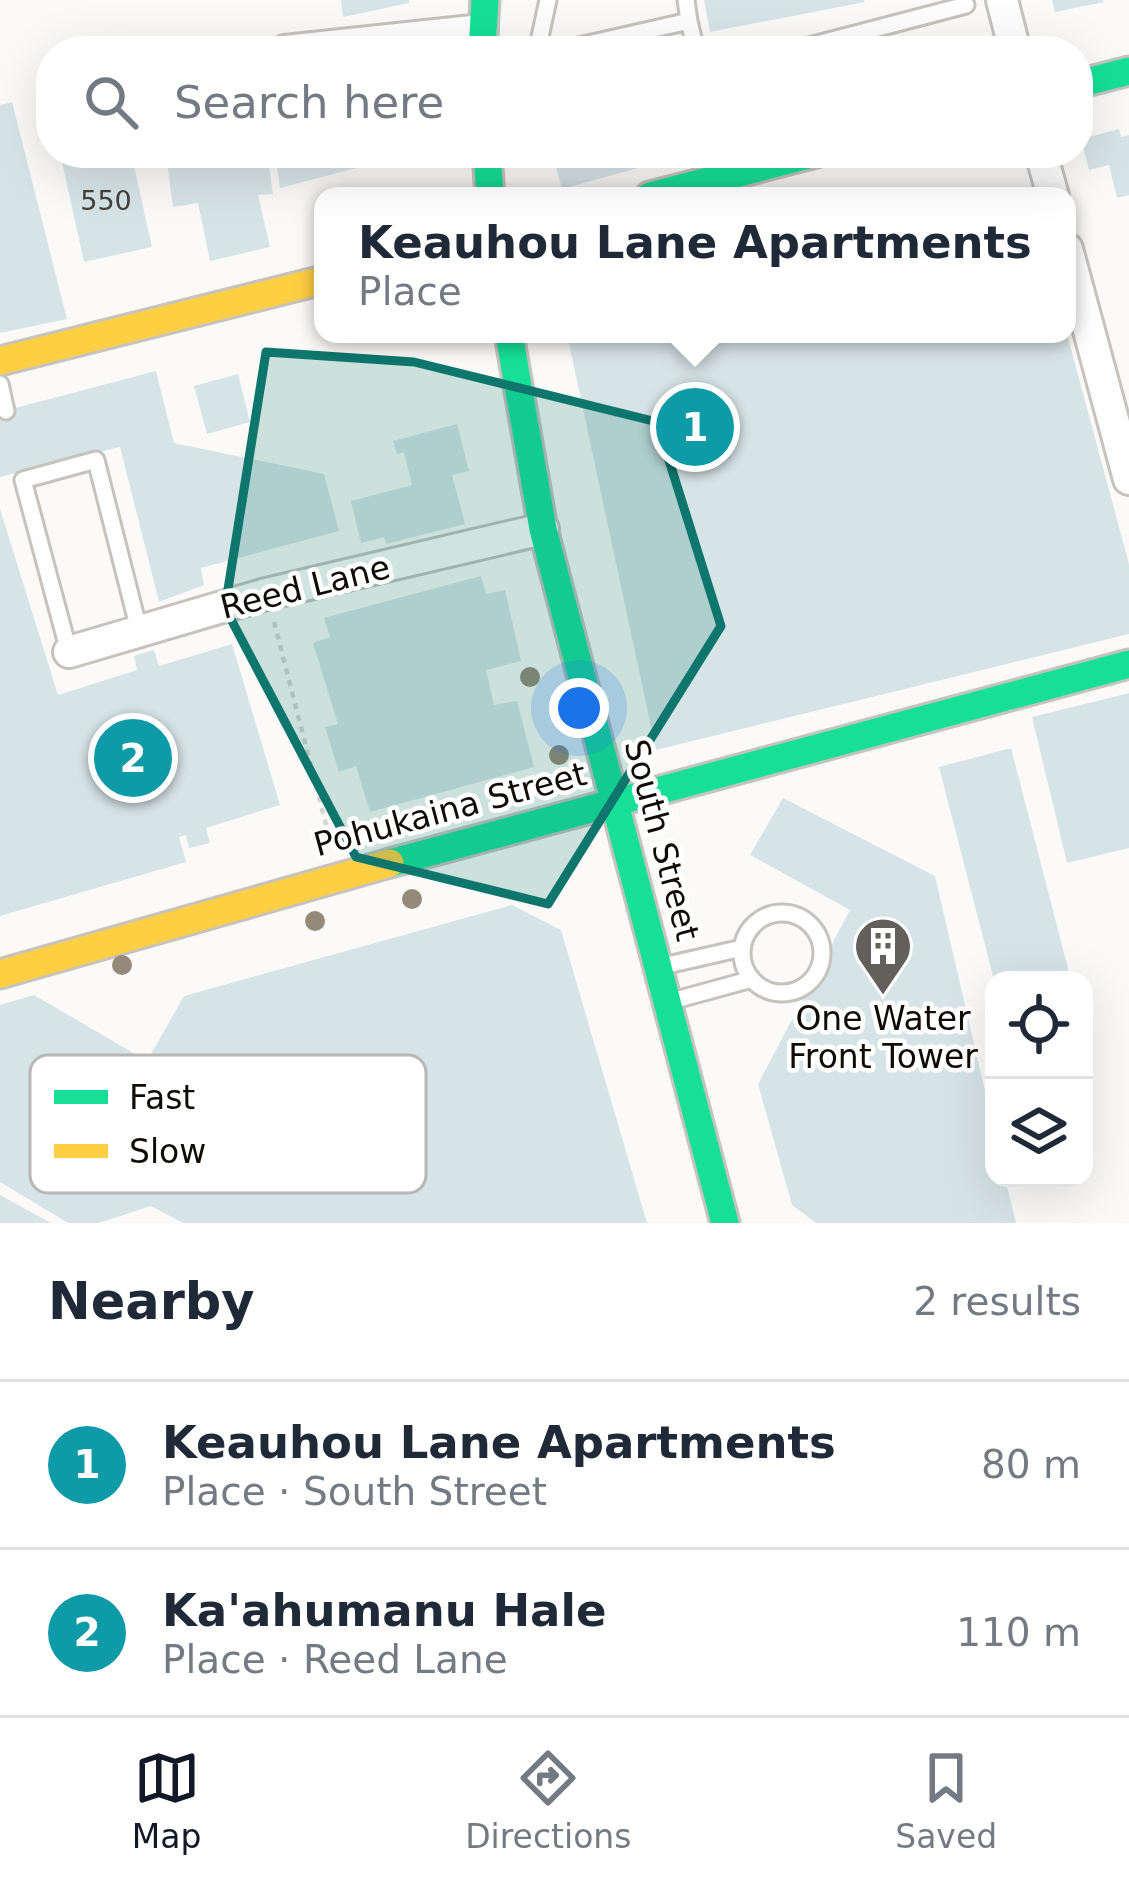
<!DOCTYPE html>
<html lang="en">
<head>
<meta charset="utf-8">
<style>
	:root { --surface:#fff; --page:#f6f6f7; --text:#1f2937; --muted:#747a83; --line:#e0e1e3; --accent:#111827 }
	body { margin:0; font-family:"DejaVu Sans",sans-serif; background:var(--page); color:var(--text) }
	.controls { position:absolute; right:36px; bottom:36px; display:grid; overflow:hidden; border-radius:24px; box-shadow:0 12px 48px #0002 }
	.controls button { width:108px; height:108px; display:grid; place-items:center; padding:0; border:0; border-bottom:3px solid var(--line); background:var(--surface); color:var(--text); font:60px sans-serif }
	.you { position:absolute; left:579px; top:708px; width:42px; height:42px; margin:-30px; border:9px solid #fff; border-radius:50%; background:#1a73e8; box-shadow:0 0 0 18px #1a73e833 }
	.badge { display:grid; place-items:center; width:78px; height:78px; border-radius:50%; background:var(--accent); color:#fff; font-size:39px; font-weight:700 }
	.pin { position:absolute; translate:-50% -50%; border:6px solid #fff; box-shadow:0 3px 12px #0006 }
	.popup { position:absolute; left:314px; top:187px; width:762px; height:156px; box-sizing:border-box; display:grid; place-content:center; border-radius:24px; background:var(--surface); filter:drop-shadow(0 3px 9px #0005); font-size:39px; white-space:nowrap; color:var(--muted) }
	.popup b { font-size:45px; color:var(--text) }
	.popup::after { content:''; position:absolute; left:50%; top:100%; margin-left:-24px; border:24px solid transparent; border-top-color:var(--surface) }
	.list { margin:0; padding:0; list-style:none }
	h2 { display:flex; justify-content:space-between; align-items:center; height:156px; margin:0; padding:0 48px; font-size:51px }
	h2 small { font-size:39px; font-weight:400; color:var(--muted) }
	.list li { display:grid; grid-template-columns:78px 1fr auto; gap:36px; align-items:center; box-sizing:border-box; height:168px; padding:0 48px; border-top:3px solid var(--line) }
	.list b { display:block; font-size:45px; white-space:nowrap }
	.list p { margin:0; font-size:39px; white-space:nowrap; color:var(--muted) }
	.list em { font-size:39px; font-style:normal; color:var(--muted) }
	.icon { flex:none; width:66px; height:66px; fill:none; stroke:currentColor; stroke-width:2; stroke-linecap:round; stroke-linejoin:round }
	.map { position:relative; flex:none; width:1129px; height:1223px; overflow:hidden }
	.search { position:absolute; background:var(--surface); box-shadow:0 12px 48px #0002; left:36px; right:36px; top:36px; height:132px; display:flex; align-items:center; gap:30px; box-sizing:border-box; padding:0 42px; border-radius:48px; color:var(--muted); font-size:45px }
	.sheet { height:492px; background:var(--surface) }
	nav { display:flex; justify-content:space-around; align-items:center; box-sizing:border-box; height:168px; border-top:3px solid var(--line); background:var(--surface); font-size:33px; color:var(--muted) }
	nav a { display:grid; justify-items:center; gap:6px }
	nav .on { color:var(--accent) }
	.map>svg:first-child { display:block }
</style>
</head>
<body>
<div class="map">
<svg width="1129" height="1223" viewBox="0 0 1129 1223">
	<rect width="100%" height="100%" fill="#fcfaf8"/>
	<path fill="#d7e4e7" d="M 341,0 L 409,0 L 409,3 L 343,17 Z
		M 704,0 L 864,0 L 865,2 L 710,32 Z
		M 1052,0 L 1103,0 L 1104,2 L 1055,12 Z
		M 12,102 L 67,319 L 0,333 L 0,105 Z
		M 1119,129 L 1121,137 L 1129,135 L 1129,195 L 1117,198 L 1109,165 L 1089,170 L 1081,139 Z
		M 60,153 L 131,153 L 152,247 L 84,262 Z
		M 166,153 L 267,153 L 273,194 L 258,195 L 270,247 L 210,261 L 198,203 L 173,207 Z
		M 275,153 L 406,153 L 406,155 L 280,188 Z
		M 552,153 L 689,153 L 689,154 L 562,189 Z
		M 567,334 L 1067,334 L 1129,564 L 1129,634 L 656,750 Z
		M 156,371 L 174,443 L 324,474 L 339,531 L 201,568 L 204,585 L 159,602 L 120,447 L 0,477 L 0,412 Z
		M 238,374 L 250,422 L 207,434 L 194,386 Z
		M 457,424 L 469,471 L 452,475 L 465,524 L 386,544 L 384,537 L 361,543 L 351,501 L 412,485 L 404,452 L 397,454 L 393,441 Z
		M 0,509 L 58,695 L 137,670 L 134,656 L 154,650 L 159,666 L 232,644 L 280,805 L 206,828 L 210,843 L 189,848 L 186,835 L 179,837 L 186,862 L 0,916 Z
		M 481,576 L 486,594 L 505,590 L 521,661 L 486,670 L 494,705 L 517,701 L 534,767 L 370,812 L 356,766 L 339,772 L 325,727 L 338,724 L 313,643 L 330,637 L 324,618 Z
		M 1129,693 L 1129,848 L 1067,863 L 1032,717 Z
		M 1011,748 L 1071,980 L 994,980 L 939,767 Z
		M 783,798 L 935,876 L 994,1130 L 994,1178 L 1005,1178 L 1016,1223 L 816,1223 L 792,1205 L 758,1084 L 850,910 L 750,855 Z
		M 512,905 L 561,930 L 647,1223 L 183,1223 L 151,1206 L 99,1223 L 68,1223 L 0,1182 L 0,1005 L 34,995 L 147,1061 L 184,996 Z
		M 0,1195 L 51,1223 L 0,1223 Z"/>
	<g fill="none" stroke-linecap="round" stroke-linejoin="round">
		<defs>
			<path id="lane" d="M 689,21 L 696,51
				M 537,51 L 548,0
				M 557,51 L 689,21 L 686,0
				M 790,51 L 966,5
				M 0,384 L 6,411
				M 69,652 L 23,480 L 96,460 L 139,630
				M742 953a40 40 0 1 1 80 0a40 40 0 1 1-80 0Z
				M 663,966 L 742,948
				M 672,1001 L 752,979"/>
			<path id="street" d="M 1002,0 L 1015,51
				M 285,51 L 482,30
				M 1041,153 L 1053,196
				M 1067,249 L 1129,479
				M 69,652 L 266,594 L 543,529"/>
			<path id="fast" d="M 482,51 L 485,0
				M 1078,84 L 1129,71
				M 487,153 L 490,196
				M 650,196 L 816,153
				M 509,334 L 543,529 L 725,1223
				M 390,863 L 1129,664"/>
			<path id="slow" d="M 0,361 L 323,280
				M 0,974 L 390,863"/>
		</defs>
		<use href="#lane" stroke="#c6c2be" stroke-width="21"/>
		<use href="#street" stroke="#c6c2be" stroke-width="36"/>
		<use href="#fast" stroke="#c6c2be" stroke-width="33"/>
		<use href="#slow" stroke="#c6c2be" stroke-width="33"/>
		<path stroke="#d7d5d5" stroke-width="4.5" stroke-dasharray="6 6" stroke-linecap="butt" d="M 274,622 L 331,844"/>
		<use href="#lane" stroke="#fffefe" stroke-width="15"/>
		<use href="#street" stroke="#fffefe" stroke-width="30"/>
		<use href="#fast" stroke="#16e098" stroke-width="27"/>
		<use href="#slow" stroke="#ffcf43" stroke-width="27"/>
	</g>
	<g fill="#958979">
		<circle cx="530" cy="677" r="10"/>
		<circle cx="559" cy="755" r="10"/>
		<circle cx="412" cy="899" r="10"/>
		<circle cx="315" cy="921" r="10"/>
		<circle cx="122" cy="965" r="10"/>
	</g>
	<path fill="#0f766e" fill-opacity="0.2" stroke="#0f766e" stroke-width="9" stroke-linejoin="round" d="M 266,352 L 414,362 L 657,422 L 721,626 L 548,904 L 356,857 L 225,608 Z"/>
	<defs>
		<symbol id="building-pin" viewBox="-11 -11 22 30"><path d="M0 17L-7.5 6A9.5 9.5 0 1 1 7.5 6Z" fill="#635f5b" stroke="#fff"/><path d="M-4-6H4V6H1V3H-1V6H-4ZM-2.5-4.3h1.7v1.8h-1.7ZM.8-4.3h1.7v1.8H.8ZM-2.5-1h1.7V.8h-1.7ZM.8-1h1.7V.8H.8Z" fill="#fff"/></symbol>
	</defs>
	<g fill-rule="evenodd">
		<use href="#building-pin" x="850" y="913" width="66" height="90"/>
	</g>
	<g text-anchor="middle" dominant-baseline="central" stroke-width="9" stroke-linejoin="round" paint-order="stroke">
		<g font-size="27" fill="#42413e">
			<text x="106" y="200">550</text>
		</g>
		<g font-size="33" fill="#100b06" stroke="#fff">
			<text transform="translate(305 587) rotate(-14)">Reed Lane</text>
			<text transform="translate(450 809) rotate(-15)">Pohukaina Street</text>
			<text transform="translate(662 840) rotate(75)">South Street</text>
		</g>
		<g font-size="33" fill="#100b06" stroke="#fff">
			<text x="883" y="1018">One Water<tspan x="883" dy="38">Front Tower</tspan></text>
		</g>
	</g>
	<rect x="30" y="1055" width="396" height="138" rx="18" fill="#fff" stroke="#b7b6b4" stroke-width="3"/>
	<rect x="54" y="1090" width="54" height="14" fill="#16e098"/>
	<rect x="54" y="1144" width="54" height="14" fill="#ffcf43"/>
	<g font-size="33" fill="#100b06">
		<text x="129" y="1109">Fast</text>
		<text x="129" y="1163">Slow</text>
	</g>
</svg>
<div class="controls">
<button><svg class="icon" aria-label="locate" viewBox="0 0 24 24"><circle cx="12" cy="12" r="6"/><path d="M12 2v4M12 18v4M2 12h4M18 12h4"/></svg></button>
<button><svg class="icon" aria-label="layers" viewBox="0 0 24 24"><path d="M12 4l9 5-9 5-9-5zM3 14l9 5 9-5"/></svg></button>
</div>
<div class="you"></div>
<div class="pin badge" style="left:695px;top:427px;background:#0f9aa8">1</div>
<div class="popup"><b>Keauhou Lane Apartments</b>Place</div>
<div class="pin badge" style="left:133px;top:758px;background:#0f9aa8">2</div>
<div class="search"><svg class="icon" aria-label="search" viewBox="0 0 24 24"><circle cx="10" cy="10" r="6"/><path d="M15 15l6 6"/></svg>Search here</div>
</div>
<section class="sheet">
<h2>Nearby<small>2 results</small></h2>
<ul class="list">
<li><span class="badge" style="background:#0f9aa8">1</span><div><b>Keauhou Lane Apartments</b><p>Place · South Street</p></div><em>80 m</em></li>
<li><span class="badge" style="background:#0f9aa8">2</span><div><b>Ka'ahumanu Hale</b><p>Place · Reed Lane</p></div><em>110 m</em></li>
</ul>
</section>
<nav>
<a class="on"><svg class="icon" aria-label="map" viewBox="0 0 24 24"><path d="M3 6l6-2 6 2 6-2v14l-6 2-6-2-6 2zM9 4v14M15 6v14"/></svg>Map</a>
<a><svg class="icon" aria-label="directions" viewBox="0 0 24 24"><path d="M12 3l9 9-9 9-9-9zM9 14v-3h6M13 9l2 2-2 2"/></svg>Directions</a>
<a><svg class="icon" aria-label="saved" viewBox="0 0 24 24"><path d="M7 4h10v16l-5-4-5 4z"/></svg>Saved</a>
</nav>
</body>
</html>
